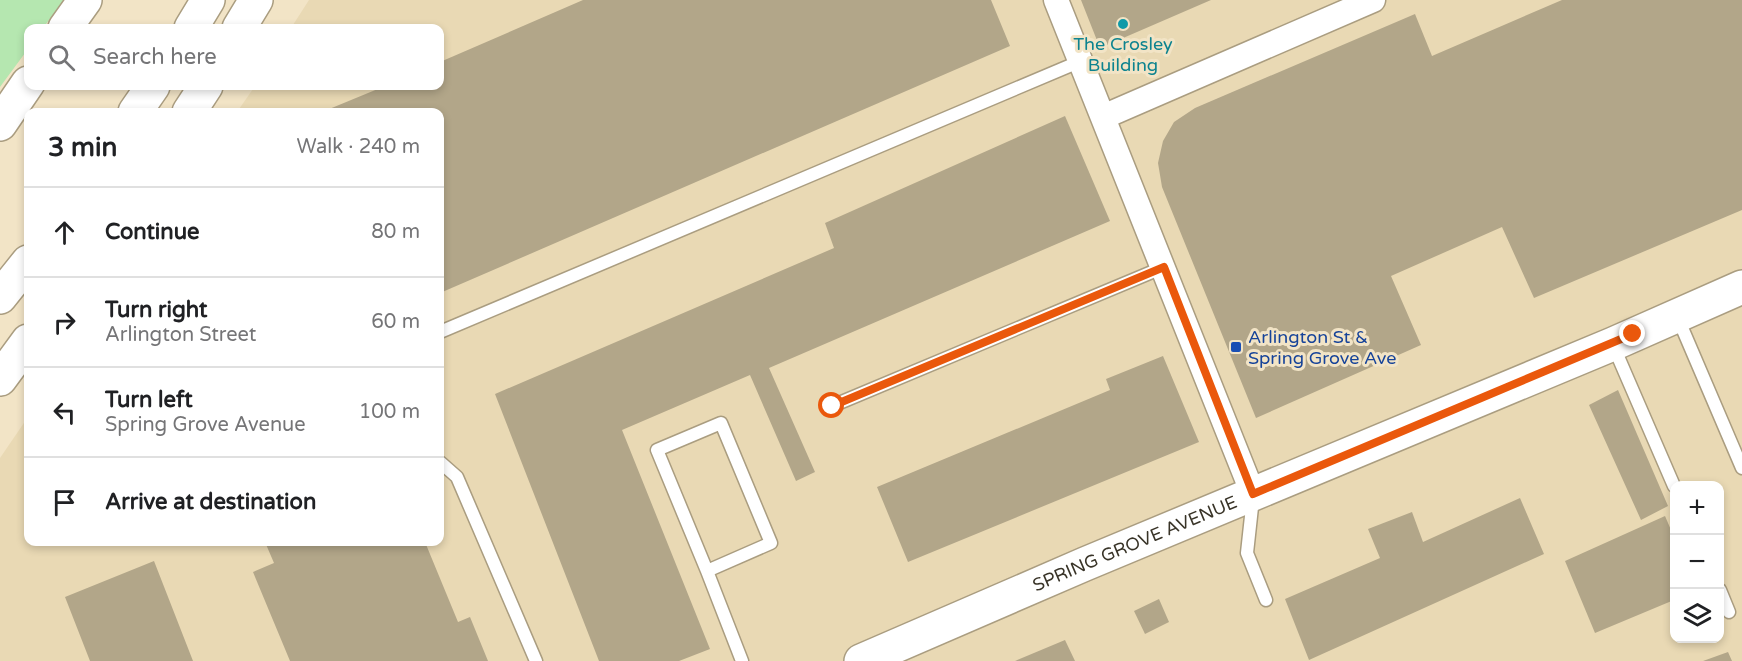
<!DOCTYPE html>
<html lang="en">
<head>
<meta charset="utf-8">
<style>
	:root { --surface:#fff; --page:#f6f6f6; --text:#202124; --muted:#757577; --line:#e0e0e0 }
	body { margin:0; font-family:"Varela Round",sans-serif; background:var(--page); color:var(--text) }
	.controls { position:absolute; right:18px; bottom:18px; display:grid; overflow:hidden; border-radius:12px; box-shadow:0 3px 9px #0003 }
	.controls button { width:54px; height:54px; display:grid; place-items:center; padding:0; border:0; border-bottom:2px solid var(--line); background:var(--surface); color:var(--text); font:30px sans-serif }
	.stop { position:absolute; width:18px; height:18px; margin:-14px; border:4px solid #ea580c; border-radius:50%; background:#fff }
	.stop.end { background:#ea580c; border-color:#fff; box-shadow:0 2px 6px #0008 }
	.list { margin:0; padding:0; list-style:none }
	h2 { display:flex; justify-content:space-between; align-items:center; height:78px; margin:0; padding:0 24px; font-size:26px }
	h2 small { font-size:20px; font-weight:400; color:var(--muted) }
	.list li { display:grid; grid-template-columns:39px 1fr auto; gap:18px; align-items:center; box-sizing:border-box; height:90px; padding:0 24px; border-top:2px solid var(--line) }
	.list b { display:block; font-size:22px; white-space:nowrap }
	.list p { margin:0; font-size:20px; white-space:nowrap; color:var(--muted) }
	.list em { font-size:20px; font-style:normal; color:var(--muted) }
	.icon { flex:none; width:33px; height:33px; fill:none; stroke:currentColor; stroke-width:2; stroke-linecap:round; stroke-linejoin:round }
	.map { position:relative; flex:none; width:1742px; height:661px; overflow:hidden }
	.search { position:absolute; background:var(--surface); box-shadow:0 3px 9px #0003; left:24px; top:24px; width:420px; height:66px; display:flex; align-items:center; gap:15px; box-sizing:border-box; padding:0 21px; border-radius:12px; color:var(--muted); font-size:22px }
	.panel { position:absolute; background:var(--surface); box-shadow:0 3px 9px #0003; left:24px; top:108px; width:420px; height:438px; border-radius:12px }
	.map>svg:first-child { display:block }
</style>
</head>
<body>
<div class="map">
<svg width="1742" height="661" viewBox="0 0 1742 661">
	<rect width="100%" height="100%" fill="#f2e4c6"/>
	<path fill="#e9d9b4" fill-rule="evenodd" d="M 309,0 L 1742,0 L 1742,661 L 0,661 L 0,458 L 28,417 L 28,542 L 440,542 L 440,112 L 237,112 L 255,86 L 440,86 L 440,28 L 291,28 ZM 1674,486 L 1720,486 L 1720,638 L 1674,638 Z"/>
	<path fill="#b5e7b0" d="M 0,0 L 64,0 L 43,28 L 28,28 L 28,49 L 0,87 Z"/>
	<path fill="#b2a689" d="M 583,0 L 991,0 L 1010,46 L 440,293 L 440,112 L 322,112 L 385,86 L 440,86 L 440,62 Z
		M 1081,0 L 1211,0 L 1100,48 Z
		M 1562,0 L 1742,0 L 1742,210 L 1534,298 L 1502,227 L 1391,276 L 1421,345 L 1256,418 L 1162,187 L 1158,163 L 1163,141 L 1174,122 L 1195,108 L 1415,14 L 1432,56 Z
		M 1065,116 L 1110,221 L 769,368 L 815,472 L 796,481 L 750,375 L 622,430 L 710,649 L 679,661 L 599,661 L 495,394 L 834,248 L 825,223 Z
		M 1163,356 L 1199,442 L 908,562 L 877,487 L 1110,390 L 1106,379 Z
		M 1618,390 L 1668,506 L 1641,520 L 1589,405 Z
		M 1520,498 L 1544,554 L 1309,660 L 1285,599 L 1380,558 L 1368,529 L 1412,512 L 1423,542 Z
		M 1665,516 L 1674,537 L 1674,600 L 1595,633 L 1565,561 Z
		M 265,542 L 425,542 L 458,622 L 470,617 L 488,661 L 290,661 L 253,572 L 274,563 Z
		M 154,561 L 193,661 L 90,661 L 65,597 Z
		M 1159,599 L 1169,622 L 1145,634 L 1134,611 Z
		M 1065,640 L 1075,661 L 1015,661 Z
		M 1728,652 L 1732,661 L 1703,661 Z"/>
	<g fill="none" stroke-linecap="round" stroke-linejoin="round">
		<defs>
			<path id="lane" d="M 1677,316 L 1742,468
				M 440,332 L 1081,61
				M 1613,345 L 1674,486
				M 832,406 L 1164,267
				M 440,462 L 457,477 L 536,661
				M 1253,498 L 1247,553 L 1266,600
				M 707,571 L 771,543 L 721,423 L 657,450 L 707,571 L 742,661
				M 1720,590 L 1729,612"/>
			<path id="street" d="M 1056,0 L 1253,494
				M 1103,117 L 1373,0"/>
			<g id="secondary">
				<path id="s1" d="M 861,661 L 1085,564 L 1613,344 L 1742,287"/>
			</g>
			<path id="highway" d="M 65,28 L 85,0
				M 191,28 L 208,0
				M 239,28 L 256,0
				M 135,112 L 153,86
				M 189,112 L 206,86
				M 0,124 L 28,83
				M 0,297 L 28,262
				M 0,379 L 28,341"/>
		</defs>
		<use href="#lane" stroke="#aa9d80" stroke-width="15"/>
		<use href="#street" stroke="#aa9d80" stroke-width="27"/>
		<use href="#secondary" stroke="#aa9d80" stroke-width="36"/>
		<use href="#highway" stroke="#aa9d80" stroke-width="36"/>
		<use href="#lane" stroke="#fff" stroke-width="12"/>
		<use href="#street" stroke="#fff" stroke-width="24"/>
		<use href="#secondary" stroke="#fff" stroke-width="33"/>
		<use href="#highway" stroke="#fff" stroke-width="33"/>
	</g>
	<g fill="none" stroke-linecap="round" stroke-linejoin="round">
		<path stroke="#ea580c" stroke-width="8" d="M 832,406 L 1164,267 L 1253,494 L 1633,334"/>
	</g>
	<circle fill="#0f9aa8" stroke="#f2e4c6" stroke-width="2" cx="1123" cy="24" r="6"/>
	<rect fill="#1a4fb4" stroke="#f2e4c6" stroke-width="2" x="1230" y="341" width="12" height="12" rx="3"/>
	<g text-anchor="middle" dominant-baseline="central" stroke-width="6" stroke-linejoin="round" paint-order="stroke">
		<g font-size="18" fill="#0d838f" stroke="#f2e4c6">
			<text x="1123" y="44">The Crosley<tspan x="1123" dy="21">Building</tspan></text>
		</g>
		<g font-size="18" fill="#164399" stroke="#f2e4c6" text-anchor="start">
			<text x="1248" y="337">Arlington St &amp;<tspan x="1248" dy="21">Spring Grove Ave</tspan></text>
		</g>
		<g font-size="18" fill="#393428" stroke="#f2e4c6">
			<text stroke="none"><textPath href="#s1" startOffset="298">SPRING GROVE AVENUE</textPath></text>
		</g>
	</g>
</svg>
<div class="controls">
<button>+</button>
<button>−</button>
<button><svg class="icon" aria-label="layers" viewBox="0 0 24 24"><path d="M12 4l9 5-9 5-9-5zM3 14l9 5 9-5"/></svg></button>
</div>
<div class="stop" style="left:832px;top:406px"></div>
<div class="stop end" style="left:1633px;top:334px"></div>
<div class="search"><svg class="icon" aria-label="search" viewBox="0 0 24 24"><circle cx="10" cy="10" r="6"/><path d="M15 15l6 6"/></svg>Search here</div>
<section class="panel">
<h2>3 min<small>Walk · 240 m</small></h2>
<ul class="list">
<li><svg class="icon" aria-label="ahead" viewBox="0 0 24 24"><path d="M12 20V5M6 11l6-6 6 6"/></svg><div><b>Continue</b></div><em>80 m</em></li>
<li><svg class="icon" aria-label="right" viewBox="0 0 24 24"><path d="M7 20v-9h11M14 6l5 5-5 5"/></svg><div><b>Turn right</b><p>Arlington Street</p></div><em>60 m</em></li>
<li><svg class="icon" aria-label="left" viewBox="0 0 24 24"><path d="M17 20v-9H6M10 6l-5 5 5 5"/></svg><div><b>Turn left</b><p>Spring Grove Avenue</p></div><em>100 m</em></li>
<li><svg class="icon" aria-label="arrive" viewBox="0 0 24 24"><path d="M6 21V4h12l-3 4 3 4H6"/></svg><div><b>Arrive at destination</b></div></li>
</ul>
</section>
</div>
</body>
</html>
